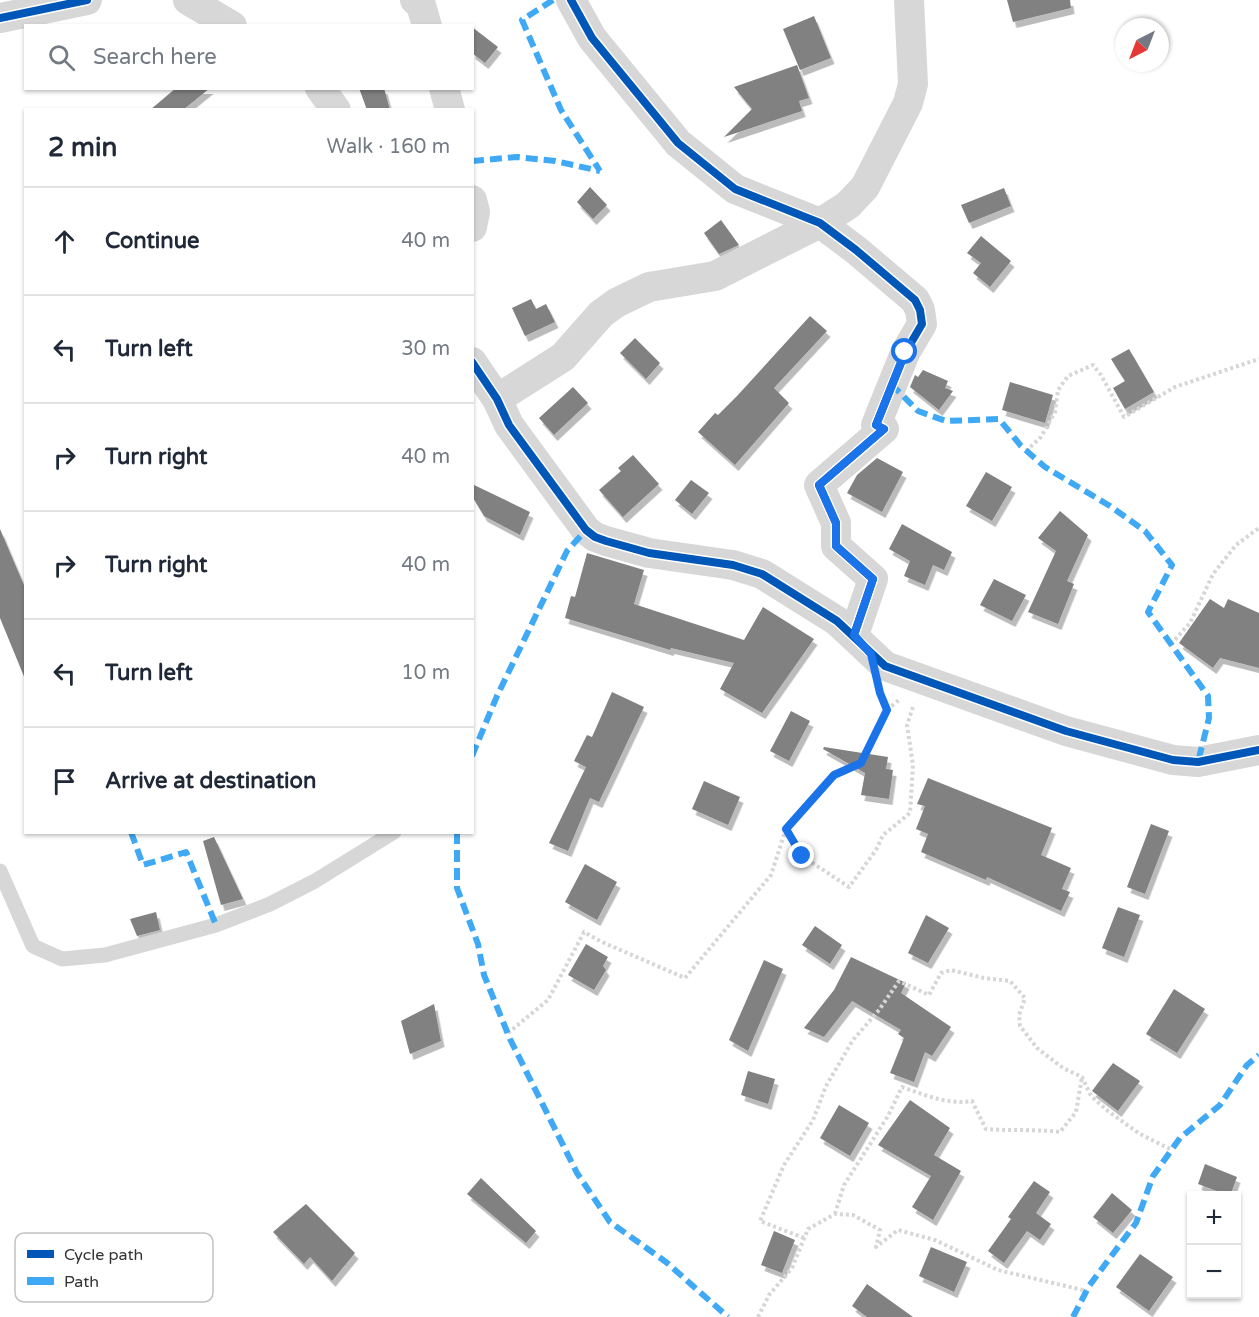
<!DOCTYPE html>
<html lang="en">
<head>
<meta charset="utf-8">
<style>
	:root { --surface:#fff; --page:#f6f6f7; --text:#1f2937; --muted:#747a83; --line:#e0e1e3 }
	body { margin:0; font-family:"Varela Round",sans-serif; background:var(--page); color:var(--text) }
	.controls { position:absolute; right:18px; bottom:18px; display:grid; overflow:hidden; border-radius:0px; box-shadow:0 2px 4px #0004 }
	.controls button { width:54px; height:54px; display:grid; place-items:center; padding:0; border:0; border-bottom:2px solid var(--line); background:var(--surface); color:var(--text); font:30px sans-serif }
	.compass { position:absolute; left:1115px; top:18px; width:54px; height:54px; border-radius:50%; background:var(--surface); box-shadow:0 2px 4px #0004; rotate:222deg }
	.stop { position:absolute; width:18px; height:18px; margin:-14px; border:4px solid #1a73e8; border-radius:50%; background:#fff }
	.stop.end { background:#1a73e8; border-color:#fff; box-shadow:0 2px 6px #0008 }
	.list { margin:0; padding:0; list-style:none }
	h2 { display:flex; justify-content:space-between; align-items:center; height:78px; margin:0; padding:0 24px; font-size:26px }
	h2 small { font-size:20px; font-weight:400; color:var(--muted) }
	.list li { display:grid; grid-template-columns:39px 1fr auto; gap:18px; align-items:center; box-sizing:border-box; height:108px; padding:0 24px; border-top:2px solid var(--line) }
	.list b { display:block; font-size:22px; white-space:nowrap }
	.list em { font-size:20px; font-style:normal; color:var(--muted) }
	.icon { flex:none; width:33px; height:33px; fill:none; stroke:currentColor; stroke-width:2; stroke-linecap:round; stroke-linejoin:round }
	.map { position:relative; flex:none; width:1259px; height:1317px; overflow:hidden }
	.search { position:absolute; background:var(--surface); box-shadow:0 2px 4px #0004; left:24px; top:24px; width:450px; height:66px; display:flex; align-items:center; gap:15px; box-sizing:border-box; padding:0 21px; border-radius:0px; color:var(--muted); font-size:22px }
	.panel { position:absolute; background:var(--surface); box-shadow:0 2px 4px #0004; left:24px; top:108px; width:450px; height:726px; border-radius:0px }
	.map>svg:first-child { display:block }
</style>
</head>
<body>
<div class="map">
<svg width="1259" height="1317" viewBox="0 0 1259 1317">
	<defs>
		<filter id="shadow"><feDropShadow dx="3.5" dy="6" stdDeviation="0" flood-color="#0004"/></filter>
	</defs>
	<rect width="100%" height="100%" fill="#fff"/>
	<path fill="#818181" filter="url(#shadow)" d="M 1007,0 L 1070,0 L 1071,8 L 1013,22 Z
		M 814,16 L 831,58 L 800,70 L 783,29 Z
		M 472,27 L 498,47 L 485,63 L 472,53 Z
		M 797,65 L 809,98 L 799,101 L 802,111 L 724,137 L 752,109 L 734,87 Z
		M 176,88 L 210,88 L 183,110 L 150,110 Z
		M 359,88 L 384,88 L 390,110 L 367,110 Z
		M 590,187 L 607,205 L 593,219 L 577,202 Z
		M 1004,188 L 1011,206 L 969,223 L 961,205 Z
		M 721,220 L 739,245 L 719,254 L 704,233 Z
		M 981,236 L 1011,261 L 990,287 L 973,273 L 981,263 L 967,253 Z
		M 531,299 L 536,309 L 546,304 L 555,322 L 525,336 L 512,308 Z
		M 810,316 L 827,331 L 774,388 L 789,403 L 735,465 L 698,432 L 715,413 L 718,415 L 737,396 Z
		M 635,338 L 660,363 L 646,379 L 620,353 Z
		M 1129,349 L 1154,392 L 1125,409 L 1113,388 L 1125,381 L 1111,359 Z
		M 923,370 L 948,381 L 945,388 L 953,391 L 939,410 L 910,387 L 915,375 L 918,377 Z
		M 1010,382 L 1053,395 L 1045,423 L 1002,410 Z
		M 573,387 L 588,403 L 554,435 L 539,418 Z
		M 633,455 L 659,484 L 623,517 L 599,490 L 621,471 L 618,468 Z
		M 877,458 L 903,472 L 882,512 L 847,493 L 857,475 Z
		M 986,472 L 1012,487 L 992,521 L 966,506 Z
		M 691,480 L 709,493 L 692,514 L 675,500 Z
		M 472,484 L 530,512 L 520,535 L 484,516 L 472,496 Z
		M 1060,511 L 1088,535 L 1067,581 L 1074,584 L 1058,624 L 1028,612 L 1056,551 L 1038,538 Z
		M 902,524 L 952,552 L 944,570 L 933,565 L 925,585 L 904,576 L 910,561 L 889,549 Z
		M 0,529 L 26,590 L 25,679 L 0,618 Z
		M 587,553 L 644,570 L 634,604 L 744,640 L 763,607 L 814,639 L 762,713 L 720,689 L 734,663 L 671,648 L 670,650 L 565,618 L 571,596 L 575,597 Z
		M 994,579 L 1026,595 L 1012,621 L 980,605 Z
		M 1210,599 L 1224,608 L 1228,599 L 1259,613 L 1259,668 L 1220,658 L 1213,668 L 1179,643 Z
		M 612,692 L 644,707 L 599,802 L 590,798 L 568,851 L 549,843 L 586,767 L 574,761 L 587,735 L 592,737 Z
		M 791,711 L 810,721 L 789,761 L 770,751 Z
		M 824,747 L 888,757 L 886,769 L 893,770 L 889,799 L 861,795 L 865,773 L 823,749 Z
		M 928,778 L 1052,828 L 1041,855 L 1071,868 L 1062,889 L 1070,892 L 1061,911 L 987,877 L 986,880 L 921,852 L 928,834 L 916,829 L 925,806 L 917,804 Z
		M 704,781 L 740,797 L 728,825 L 692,809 Z
		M 1151,824 L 1169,831 L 1145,894 L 1127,887 Z
		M 214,837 L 243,899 L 221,905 L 203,841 Z
		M 585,864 L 617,882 L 597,920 L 565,902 Z
		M 1118,907 L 1140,915 L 1124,957 L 1102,948 Z
		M 156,912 L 160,930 L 137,936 L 130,919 Z
		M 926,915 L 949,928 L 928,963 L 908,953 Z
		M 815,926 L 842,945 L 830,964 L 802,945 Z
		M 586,944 L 608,957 L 603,966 L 606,970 L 594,990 L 568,975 Z
		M 851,957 L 906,983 L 901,993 L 951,1027 L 932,1056 L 925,1052 L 914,1082 L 890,1073 L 904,1038 L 898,1034 L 901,1030 L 852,1001 L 824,1037 L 804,1028 L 834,990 Z
		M 764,960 L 783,969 L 748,1051 L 729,1040 Z
		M 1174,989 L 1205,1009 L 1177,1053 L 1146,1034 Z
		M 434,1004 L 441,1041 L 410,1054 L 401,1021 Z
		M 1113,1063 L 1140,1081 L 1118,1111 L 1092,1091 Z
		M 748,1071 L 775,1079 L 768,1104 L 741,1095 Z
		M 910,1100 L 950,1128 L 934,1155 L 961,1171 L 933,1220 L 912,1207 L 931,1176 L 878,1145 Z
		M 839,1105 L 869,1123 L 850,1156 L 820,1138 Z
		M 1205,1164 L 1237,1177 L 1230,1196 L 1198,1184 Z
		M 481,1178 L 536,1231 L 526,1243 L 467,1194 Z
		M 1034,1181 L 1050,1192 L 1036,1213 L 1051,1224 L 1040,1240 L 1027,1231 L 1004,1263 L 988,1251 L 1011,1219 L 1008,1217 Z
		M 1112,1193 L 1132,1210 L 1113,1233 L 1093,1217 Z
		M 306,1204 L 355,1253 L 332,1281 L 310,1257 L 304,1264 L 273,1232 Z
		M 774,1231 L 795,1240 L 782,1273 L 761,1265 Z
		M 931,1247 L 967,1262 L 954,1292 L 919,1276 Z
		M 1140,1254 L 1173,1277 L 1149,1311 L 1116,1287 Z
		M 867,1284 L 913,1317 L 867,1317 L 852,1306 Z"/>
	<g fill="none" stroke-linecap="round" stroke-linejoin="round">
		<path stroke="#d6d6d6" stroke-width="4" stroke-dasharray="3 3" stroke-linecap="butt" d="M 1026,451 L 1041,437 L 1055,412 L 1058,390 L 1068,376 L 1093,365 L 1101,375 L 1124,417 L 1175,387 L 1259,359
			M 1171,644 L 1190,623 L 1213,574 L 1236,545 L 1259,528
			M 887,710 L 899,700
			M 787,830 L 802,856 L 849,887 L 876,850 L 883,835 L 910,813 L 913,765 L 907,725 L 914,704
			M 508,1033 L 548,1000 L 584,932 L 602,942 L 685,978 L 771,875 L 786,829 L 834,775 L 861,763 L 887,710 L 880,693
			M 835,1214 L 844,1185 L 888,1116 L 902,1087 C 925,1095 948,1105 972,1101 L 986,1129 C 1011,1131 1035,1129 1060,1132 L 1076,1112 L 1082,1077
			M 804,1238 L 760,1221 L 784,1165 L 813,1120 L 826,1086 L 853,1040 L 879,1010 L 899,981 L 929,995 L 941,973 L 951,970 L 984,978 L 1010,981 L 1025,998 L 1019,1015 L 1020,1026 L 1037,1048 L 1063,1068 L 1082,1077 L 1091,1096 L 1108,1111 L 1140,1134 L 1172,1150
			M 758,1317 L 769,1295 L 792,1268 L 808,1229 L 835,1214 L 853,1215 L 880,1230 L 876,1247 L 898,1230 L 935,1240 L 998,1270 L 1087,1291"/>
		<path stroke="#d7d7d7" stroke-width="15" d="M 0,871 L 33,946 L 62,959 L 105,955 L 216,925 L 270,904 L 315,881 L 394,832"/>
		<path stroke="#d7d7d7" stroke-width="30" d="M 188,0 L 232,26
			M 415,0 L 421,5 L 427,26
			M 571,0 L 592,38 L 678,143 L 735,189 L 820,223 L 856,250 L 915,300 L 920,310 L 922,324 L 905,353 L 876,425 L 884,429 L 819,485 L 836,523 L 836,546 L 873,579 L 854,635
			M 0,18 L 87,0
			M 320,88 L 336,110
			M 444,88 L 450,110
			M 472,200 L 475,212 L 472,227
			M 472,362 L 497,399 L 509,425 L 586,530 L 595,537 L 606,541 L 649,553 L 733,565 L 762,574 L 837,621 L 885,666 L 1066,731 L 1173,760 L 1198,762 L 1259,750
			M 497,399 L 563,357 L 601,314 L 616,303 L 649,287 L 715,276 L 820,223 L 848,205 L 865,187 L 908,103 L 913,84 L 909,0"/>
		<path stroke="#3fa9f5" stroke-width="6" stroke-dasharray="12 6" stroke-linecap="butt" d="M 553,0 L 522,20 L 561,110 L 600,171
			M 472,161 L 517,157 L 555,161 L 600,171
			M 891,384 L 918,411 L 946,421 L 999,419 L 1021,446 L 1045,467 L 1110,506 L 1145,531 L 1172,565 L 1148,612 L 1208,696 L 1209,718 L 1198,762
			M 472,756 L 497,696 L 567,551 L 586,530
			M 131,832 L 143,865 L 186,852 L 216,925
			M 457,832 L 457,888 L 478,944 L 484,975 L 510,1039 L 577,1173 L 610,1222 L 666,1262 L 728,1317
			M 1073,1317 L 1089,1286 L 1136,1223 L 1153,1176 L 1180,1138 L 1220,1105 L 1247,1065 L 1259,1055"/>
		<defs>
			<path id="cycleway" d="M 571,0 L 592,38 L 678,143 L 735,189 L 820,223 L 856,250 L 915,300 L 920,310 L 922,324 L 905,353 L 876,425 L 884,429 L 819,485 L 836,523 L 836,546 L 873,579 L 854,635
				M 0,18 L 87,0
				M 472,362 L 497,399 L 509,425 L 586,530 L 595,537 L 606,541 L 649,553 L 733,565 L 762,574 L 837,621 L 885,666 L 1066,731 L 1173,760 L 1198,762 L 1259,750"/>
		</defs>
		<use href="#cycleway" stroke="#fff" stroke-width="11"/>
		<use href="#cycleway" stroke="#0057b8" stroke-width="8"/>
	</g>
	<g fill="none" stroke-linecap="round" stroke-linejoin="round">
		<path stroke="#1a73e8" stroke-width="8" d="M 802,856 L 786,829 L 834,775 L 861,763 L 887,710 L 880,693 L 871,654 L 854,635 L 873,579 L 836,546 L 836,523 L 819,485 L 884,429 L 876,425 L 905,352"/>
	</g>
	<rect x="15" y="1233" width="198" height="69" rx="9" fill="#fff" stroke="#c2c2c2" stroke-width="1.5"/>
	<rect x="27" y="1250" width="27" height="8" fill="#0057b8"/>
	<rect x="27" y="1277" width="27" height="8" fill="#3fa9f5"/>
	<g font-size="16" fill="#333">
		<text x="64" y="1260">Cycle path</text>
		<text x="64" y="1287">Path</text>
	</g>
</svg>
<div class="controls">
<button>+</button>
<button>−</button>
</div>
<svg class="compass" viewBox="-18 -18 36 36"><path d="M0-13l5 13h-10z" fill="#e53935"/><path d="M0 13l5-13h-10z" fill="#747a83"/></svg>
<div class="stop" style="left:905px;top:352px"></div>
<div class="stop end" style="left:802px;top:856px"></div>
<div class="search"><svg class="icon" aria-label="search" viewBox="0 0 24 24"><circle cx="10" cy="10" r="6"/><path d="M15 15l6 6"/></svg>Search here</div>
<section class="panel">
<h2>2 min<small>Walk · 160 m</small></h2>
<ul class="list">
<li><svg class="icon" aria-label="ahead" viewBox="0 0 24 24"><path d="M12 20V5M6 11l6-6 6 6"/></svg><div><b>Continue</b></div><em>40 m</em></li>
<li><svg class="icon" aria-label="left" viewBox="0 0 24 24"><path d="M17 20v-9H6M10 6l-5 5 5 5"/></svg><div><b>Turn left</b></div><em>30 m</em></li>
<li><svg class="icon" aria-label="right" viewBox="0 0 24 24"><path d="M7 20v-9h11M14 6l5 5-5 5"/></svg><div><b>Turn right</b></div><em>40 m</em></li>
<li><svg class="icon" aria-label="right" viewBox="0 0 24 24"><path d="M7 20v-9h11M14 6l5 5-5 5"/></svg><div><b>Turn right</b></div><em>40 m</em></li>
<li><svg class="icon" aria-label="left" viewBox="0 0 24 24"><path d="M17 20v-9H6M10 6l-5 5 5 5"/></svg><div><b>Turn left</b></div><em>10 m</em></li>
<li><svg class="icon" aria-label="arrive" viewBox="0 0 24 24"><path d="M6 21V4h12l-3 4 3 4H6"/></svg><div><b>Arrive at destination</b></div></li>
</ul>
</section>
</div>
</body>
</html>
